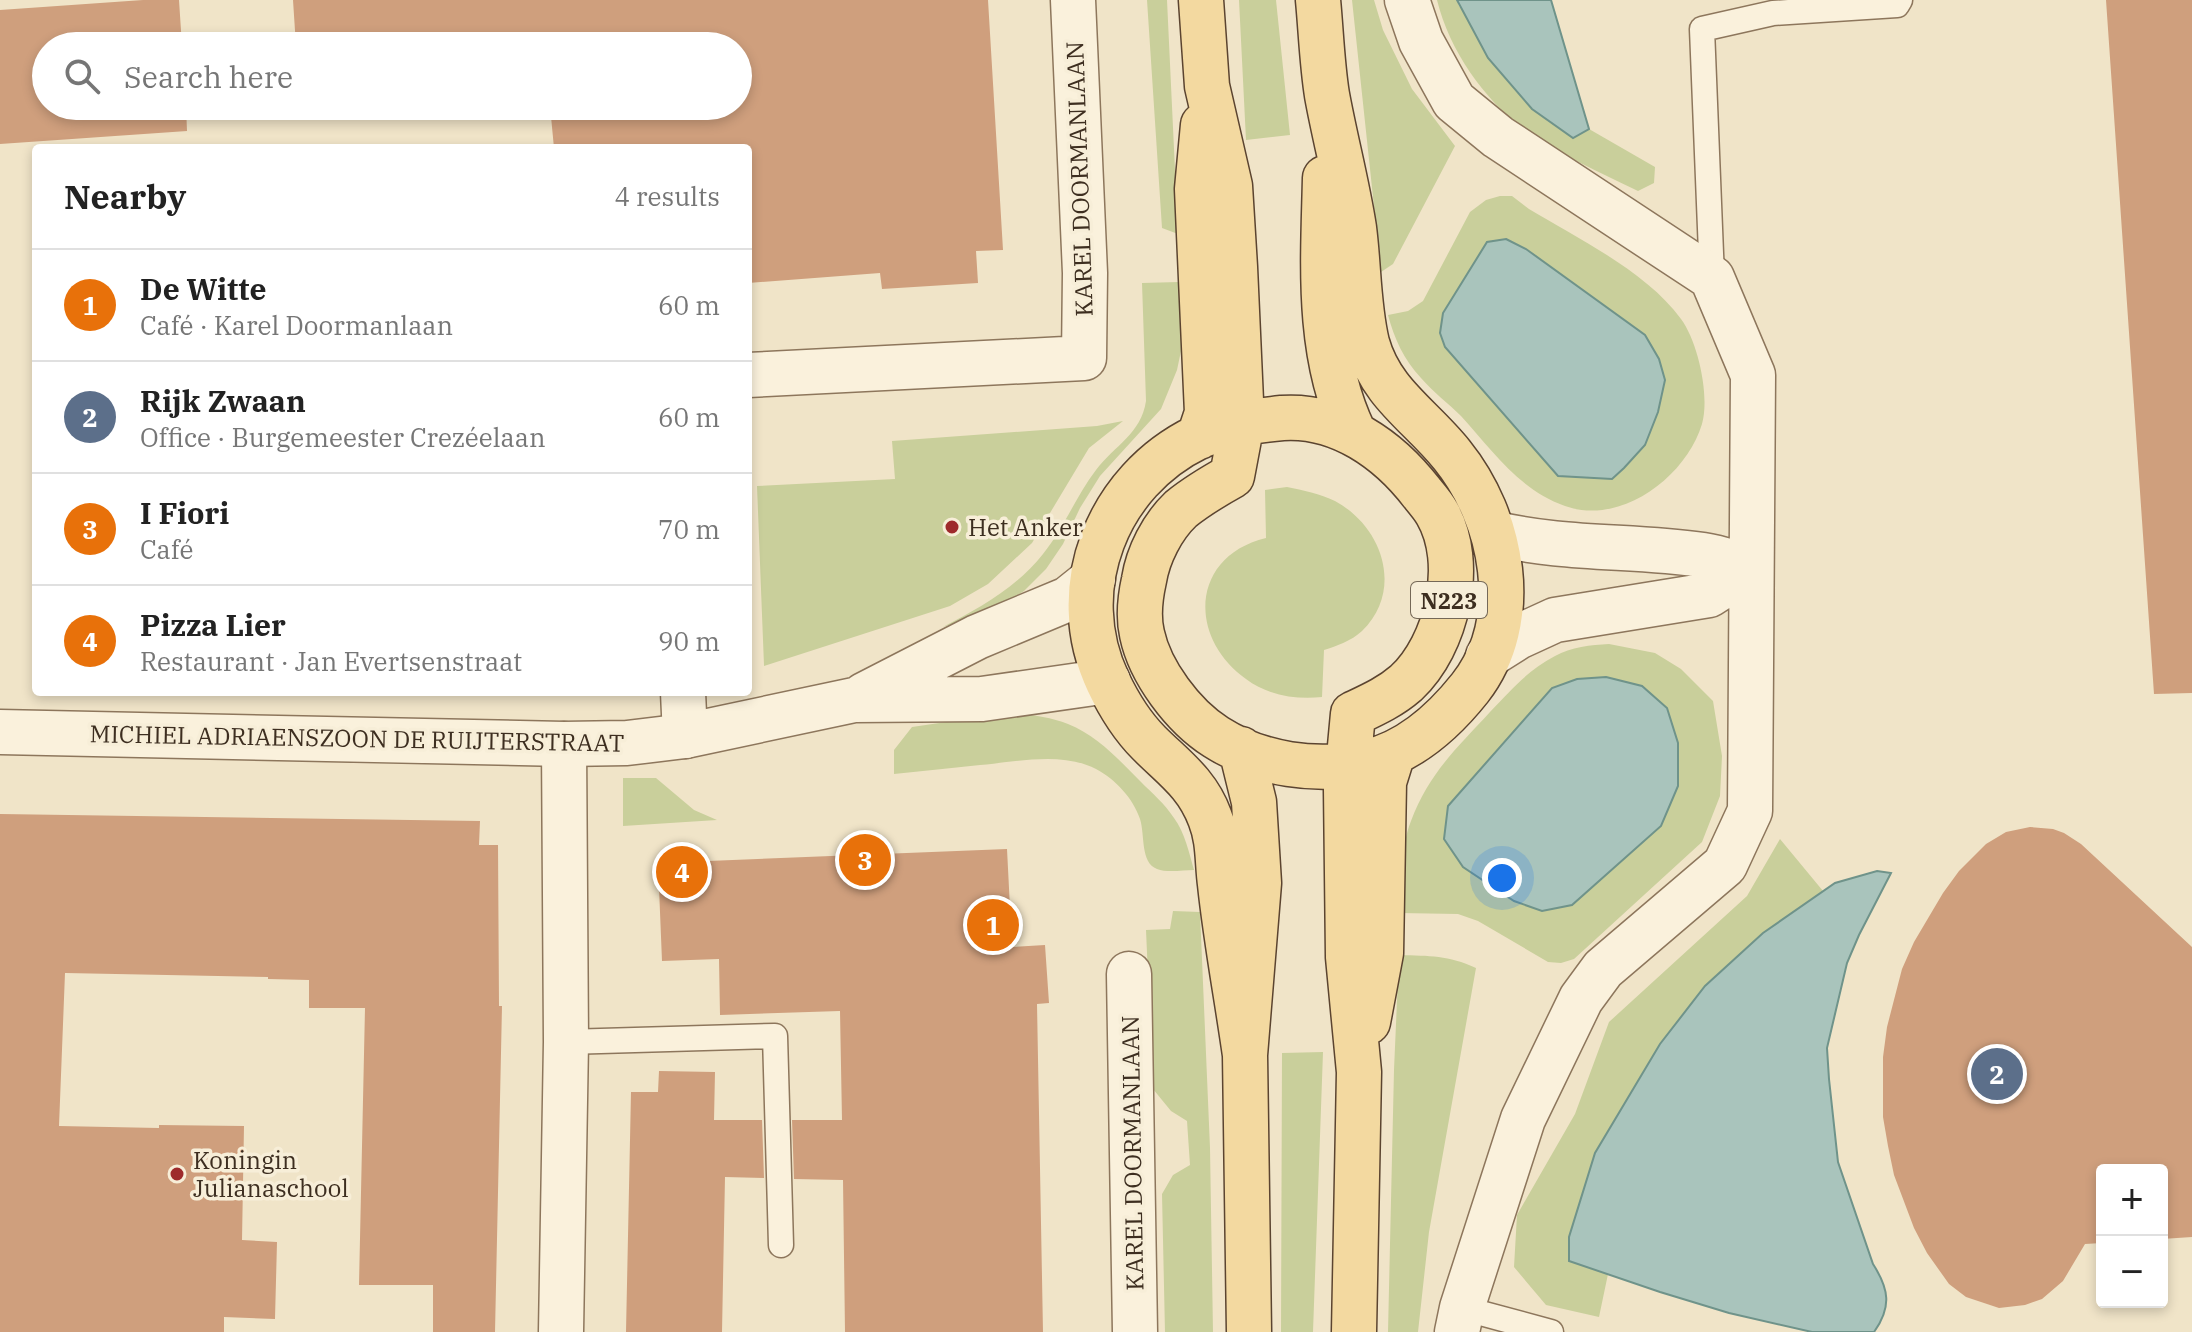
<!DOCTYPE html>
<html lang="en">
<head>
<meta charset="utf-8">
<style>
	:root { --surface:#fff; --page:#f6f6f6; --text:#222; --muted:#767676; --line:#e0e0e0; --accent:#9e2a2b }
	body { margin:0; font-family:"IBM Plex Serif",serif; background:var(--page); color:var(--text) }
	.controls { position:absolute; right:24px; bottom:24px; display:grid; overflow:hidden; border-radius:8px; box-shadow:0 4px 12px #0003 }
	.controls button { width:72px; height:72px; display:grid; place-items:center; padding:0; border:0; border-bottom:2px solid var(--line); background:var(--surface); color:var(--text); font:40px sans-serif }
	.you { position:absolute; left:1502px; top:878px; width:28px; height:28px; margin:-20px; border:6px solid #fff; border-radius:50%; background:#1a73e8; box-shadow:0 0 0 12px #1a73e833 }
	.badge { display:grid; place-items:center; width:52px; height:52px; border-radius:50%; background:var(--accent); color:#fff; font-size:26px; font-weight:700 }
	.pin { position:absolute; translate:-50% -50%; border:4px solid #fff; box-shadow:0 2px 8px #0006 }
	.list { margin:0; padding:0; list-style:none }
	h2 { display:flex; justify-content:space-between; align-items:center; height:104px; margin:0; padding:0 32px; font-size:34px }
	h2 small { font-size:26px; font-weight:400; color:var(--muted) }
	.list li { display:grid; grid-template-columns:52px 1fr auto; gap:24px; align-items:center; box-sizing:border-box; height:112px; padding:0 32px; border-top:2px solid var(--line) }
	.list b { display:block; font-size:30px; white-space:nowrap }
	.list p { margin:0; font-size:26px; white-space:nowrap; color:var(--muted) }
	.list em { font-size:26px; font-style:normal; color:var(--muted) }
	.icon { flex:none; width:44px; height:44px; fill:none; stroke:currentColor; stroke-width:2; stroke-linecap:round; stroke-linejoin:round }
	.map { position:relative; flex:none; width:2192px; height:1332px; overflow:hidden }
	.search { position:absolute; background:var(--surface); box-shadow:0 4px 12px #0003; left:32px; top:32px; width:720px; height:88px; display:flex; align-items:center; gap:20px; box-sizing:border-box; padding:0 28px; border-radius:44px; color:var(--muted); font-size:30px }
	.panel { position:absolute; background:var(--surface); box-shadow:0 4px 12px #0003; left:32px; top:144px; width:720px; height:552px; border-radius:8px }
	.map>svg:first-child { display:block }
</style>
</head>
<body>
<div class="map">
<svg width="2192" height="1332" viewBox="0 0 2192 1332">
	<rect width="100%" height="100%" fill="#f0e4c8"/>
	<path fill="#c9cf9b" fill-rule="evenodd" d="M 1147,0 L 1167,0 L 1178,234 L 1162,228 Z
		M 1239,0 L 1276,0 L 1290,135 L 1246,140 Z
		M 1352,0 L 1374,0 L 1383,30 L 1412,89 L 1455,146 L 1393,264 L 1381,272 Z
		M 1437,0 L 1457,0 L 1459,6 L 1572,138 L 1589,129 L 1655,167 L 1654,183 L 1638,191 C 1609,177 1579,163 1550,147 C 1496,116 1452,60 1437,0 Z
		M 1500,196 L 1512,196 L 1529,209 C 1579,239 1647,272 1681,319 C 1698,342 1710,396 1702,424 C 1686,477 1621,526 1565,506 C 1519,490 1492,450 1461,416 C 1448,403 1433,392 1421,378 C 1404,360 1394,338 1388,315 L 1408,311 L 1423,301 L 1470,212 L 1486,200 ZM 1443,313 L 1570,476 L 1558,476 L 1445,347 L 1440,333 Z
		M 1179,282 L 1185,332 L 1177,370 L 1161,409 L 1100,476 L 1080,508 L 1063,544 L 1046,569 L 1024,591 L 994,610 L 943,627 C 980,608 1017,587 1043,554 C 1064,528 1076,496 1096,470 C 1115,445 1141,434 1146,401 L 1142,283 Z
		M 1123,421 L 1089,448 L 1032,543 L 988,584 L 950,606 L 764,666 L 757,486 L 895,479 L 892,441 L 1097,426 Z
		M 1287,487 C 1303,490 1320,494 1335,501 C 1383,527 1404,590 1362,631 C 1351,641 1337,646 1324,650 L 1322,697 C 1296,700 1267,695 1246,679 C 1187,637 1191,556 1266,538 L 1265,490 Z
		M 1609,644 L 1655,653 L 1681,669 L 1713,701 L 1722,756 L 1720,796 L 1702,842 L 1574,959 L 1561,963 L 1548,962 L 1478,921 L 1458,914 L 1399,913 C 1401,883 1400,849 1411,821 C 1429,773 1457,748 1490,712 C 1512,689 1527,671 1555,656 C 1571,647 1591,645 1609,644 Z
		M 1001,714 C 1023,713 1048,716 1068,724 C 1098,736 1119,760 1141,782 C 1152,793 1165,804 1174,818 C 1185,833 1189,853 1194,870 C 1183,870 1167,873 1157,869 C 1140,863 1145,834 1140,819 C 1133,798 1115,779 1096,769 C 1061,751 1017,762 980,765 C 952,768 923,771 894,774 L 894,750 L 912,727 Z
		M 623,778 L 656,778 L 694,810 L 717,820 L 623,826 Z
		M 1780,839 L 1823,891 L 1763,933 L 1569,1260 L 1608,1274 L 1599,1317 L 1546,1305 L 1514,1267 L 1517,1215 L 1575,1114 L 1609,1022 L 1747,896 Z
		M 1173,911 L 1200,912 L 1210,1148 L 1213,1332 L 1165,1332 L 1162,1194 L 1173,1175 L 1190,1165 L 1187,1121 L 1171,1111 L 1153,1089 L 1146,930 L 1170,929 Z
		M 1399,955 C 1430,956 1448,955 1476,968 L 1429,1232 L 1418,1332 L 1388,1332 L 1394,1070 Z
		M 1323,1052 L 1313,1332 L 1281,1332 L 1282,1053 Z"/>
	<path fill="#a9c4bc" stroke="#6f938a" stroke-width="2" d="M 1457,0 L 1551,0 L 1589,129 L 1573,138 L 1532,109 L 1488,58 Z
		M 1506,239 L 1526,249 L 1645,335 L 1659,359 L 1665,380 L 1658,412 L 1645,445 L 1624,468 L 1612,479 L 1558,476 L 1445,347 L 1440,333 L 1443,313 L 1487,242 Z
		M 1606,677 L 1642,686 L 1667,708 L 1678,743 L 1678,786 L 1661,826 L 1572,905 L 1542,911 L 1514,901 L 1463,867 L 1444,839 L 1448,806 L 1552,688 L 1577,679 Z
		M 1877,871 L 1891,873 L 1859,935 L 1847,963 L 1827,1048 L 1829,1079 L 1838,1162 L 1873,1264 C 1889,1289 1892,1307 1874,1332 L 1812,1332 L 1729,1313 L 1660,1292 L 1569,1261 L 1569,1237 L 1595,1153 L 1660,1044 L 1705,986 L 1763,933 L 1835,883 Z"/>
	<path fill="#cf9f7d" d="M 143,0 L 179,0 L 182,46 L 46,46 L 46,106 L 186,106 L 187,131 L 0,144 L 0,10 Z
		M 293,0 L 988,0 L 1003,250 L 976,251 L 978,283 L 882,289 L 880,273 L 748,283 L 748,148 L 554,148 L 550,106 L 738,106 L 738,46 L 296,46 Z
		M 2106,0 L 2192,0 L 2192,693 L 2154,694 Z
		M 301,106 L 510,106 L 393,115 L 358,118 L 358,115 L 302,119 Z
		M 0,814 L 480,821 L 479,845 L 498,845 L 499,1006 L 502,1006 L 495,1332 L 433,1332 L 433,1285 L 359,1285 L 365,1008 L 309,1008 L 309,980 L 268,979 L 268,977 L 65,973 L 59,1126 L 159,1128 L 159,1125 L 244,1126 L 242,1240 L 277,1242 L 275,1319 L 224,1317 L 224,1332 L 0,1332 Z
		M 2030,827 L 2053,829 L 2064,833 L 2081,844 L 2192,947 L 2192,1237 L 2162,1239 L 2162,1170 L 2102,1170 L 2102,1243 L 2085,1244 L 2063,1281 L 2042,1299 L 2025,1305 L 1999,1308 L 1966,1297 L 1949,1284 L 1927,1253 L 1914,1228 L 1894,1175 L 1888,1146 L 1883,1117 L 1883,1057 L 1887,1027 L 1902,969 L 1914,942 L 1943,893 L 1959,871 L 1986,844 L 2006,832 Z
		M 1007,849 L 1012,947 L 1045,945 L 1049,1003 L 1037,1004 L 1043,1332 L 845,1332 L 843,1180 L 794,1179 L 792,1120 L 842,1120 L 840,1011 L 720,1015 L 719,959 L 662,961 L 658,863 Z
		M 659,1071 L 715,1072 L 714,1120 L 762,1120 L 764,1178 L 725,1177 L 722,1332 L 626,1332 L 631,1092 L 658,1092 Z"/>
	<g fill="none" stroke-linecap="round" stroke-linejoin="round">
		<defs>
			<path id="service" d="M 1712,278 L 1702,29 L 1773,13 L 1897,5 L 1900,0
				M 566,1042 L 775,1036 L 781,1245
				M 1462,1308 L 1551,1332"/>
			<path id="minor" d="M 1407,0 L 1421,41 L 1454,101 L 1498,137 L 1712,278 L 1753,375 L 1750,811 L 1725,865 L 1603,969 L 1581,999 L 1523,1119 L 1462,1308 L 1457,1332
				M 748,375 L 1084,358 L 1085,273 L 1073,0
				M 1493,533 C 1562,550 1633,545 1703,555 C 1719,557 1736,564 1751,568
				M 1488,656 L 1518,637 L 1555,620 L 1709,595 L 1751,568
				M 683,692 L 685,736
				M 1129,974 L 1135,1332
				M 561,1332 L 566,1042 L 564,744"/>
			<path id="tertiary" d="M 864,695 L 977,637 L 1068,599 L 1093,579
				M 0,732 L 564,744 L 627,743 L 685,736 L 854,700 L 982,699 L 1108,681"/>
			<path id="primary" d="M 1201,0 L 1207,86 L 1230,186 L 1235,267 L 1242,423 L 1232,476 C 1214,486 1197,496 1181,509 C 1162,527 1148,555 1144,580 C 1140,598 1138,617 1142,634 C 1150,672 1183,716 1216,737 C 1260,765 1317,773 1367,762 C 1410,752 1443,722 1470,688 C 1523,620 1503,518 1452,455 C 1421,416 1381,394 1367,343 C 1358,306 1359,266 1354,228 C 1347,183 1335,139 1327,95 C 1322,64 1321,31 1318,0
				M 1325,178 C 1323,263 1316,354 1354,433
				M 1199,437 L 1207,413 L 1197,189 L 1203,125
				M 1241,749 L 1254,802 L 1259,883 L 1245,1055 L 1249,1332
				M 1368,1022 L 1381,953 L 1384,782 L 1393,753
				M 1245,1055 C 1237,998 1226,941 1220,884 C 1217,861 1219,841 1210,818 C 1197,783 1174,768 1149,743 C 1132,726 1118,703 1108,682 C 1064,589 1107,481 1198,437 C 1225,425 1253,421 1282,418 C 1339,414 1389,450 1422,493 C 1427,499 1433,506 1437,513 C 1466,563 1447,645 1406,683 C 1390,697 1372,705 1353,714 L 1346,789 L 1348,957 L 1359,1072 L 1354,1332"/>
		</defs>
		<use href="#service" stroke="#8d765c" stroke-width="27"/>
		<use href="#minor" stroke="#8d765c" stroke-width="47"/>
		<use href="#tertiary" stroke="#8d765c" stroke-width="47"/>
		<use href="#primary" stroke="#5b4430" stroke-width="47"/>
		<use href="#service" stroke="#faf1dc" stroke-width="24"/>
		<use href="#minor" stroke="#faf1dc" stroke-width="44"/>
		<use href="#tertiary" stroke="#faf1dc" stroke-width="44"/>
		<use href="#primary" stroke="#f3d9a0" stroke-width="44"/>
	</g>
	<g fill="#9e2a2b" stroke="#f7eed8" stroke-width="3">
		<circle cx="952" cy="527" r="8"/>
		<circle cx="177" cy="1174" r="8"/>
	</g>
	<g text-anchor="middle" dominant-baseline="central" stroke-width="7" stroke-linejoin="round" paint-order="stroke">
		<rect fill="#f7eed8" stroke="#756857" stroke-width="2" x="1411" y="582" width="76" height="36" rx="6"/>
		<g font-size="22" font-weight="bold" fill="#3d2e20">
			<text x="1449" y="600">N223</text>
		</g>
		<g font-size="24" fill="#3d2e20" stroke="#f7eed8">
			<text transform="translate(1079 179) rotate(-92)">KAREL DOORMANLAAN</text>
			<text transform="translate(357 738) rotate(1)">MICHIEL ADRIAENSZOON DE RUIJTERSTRAAT</text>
			<text transform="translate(1132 1153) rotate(-91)">KAREL DOORMANLAAN</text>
		</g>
		<g font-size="24" fill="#3d2e20" stroke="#f7eed8" text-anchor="start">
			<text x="968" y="527">Het Anker</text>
			<text x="193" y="1160">Koningin<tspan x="193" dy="28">Julianaschool</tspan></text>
		</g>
	</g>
</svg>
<div class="controls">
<button>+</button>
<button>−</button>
</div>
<div class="you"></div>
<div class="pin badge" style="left:993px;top:925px;background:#e8710a">1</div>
<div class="pin badge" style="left:1997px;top:1074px;background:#5c6f8a">2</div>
<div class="pin badge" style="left:865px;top:860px;background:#e8710a">3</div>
<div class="pin badge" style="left:682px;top:872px;background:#e8710a">4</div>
<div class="search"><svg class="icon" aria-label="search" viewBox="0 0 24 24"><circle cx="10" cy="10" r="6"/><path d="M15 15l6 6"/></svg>Search here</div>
<section class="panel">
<h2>Nearby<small>4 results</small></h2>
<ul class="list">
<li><span class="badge" style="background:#e8710a">1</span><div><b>De Witte</b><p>Café · Karel Doormanlaan</p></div><em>60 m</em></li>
<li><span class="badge" style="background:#5c6f8a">2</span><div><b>Rijk Zwaan</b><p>Office · Burgemeester Crezéelaan</p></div><em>60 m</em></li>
<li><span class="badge" style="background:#e8710a">3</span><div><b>I Fiori</b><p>Café</p></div><em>70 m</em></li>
<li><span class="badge" style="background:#e8710a">4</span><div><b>Pizza Lier</b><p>Restaurant · Jan Evertsenstraat</p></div><em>90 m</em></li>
</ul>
</section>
</div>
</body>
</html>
